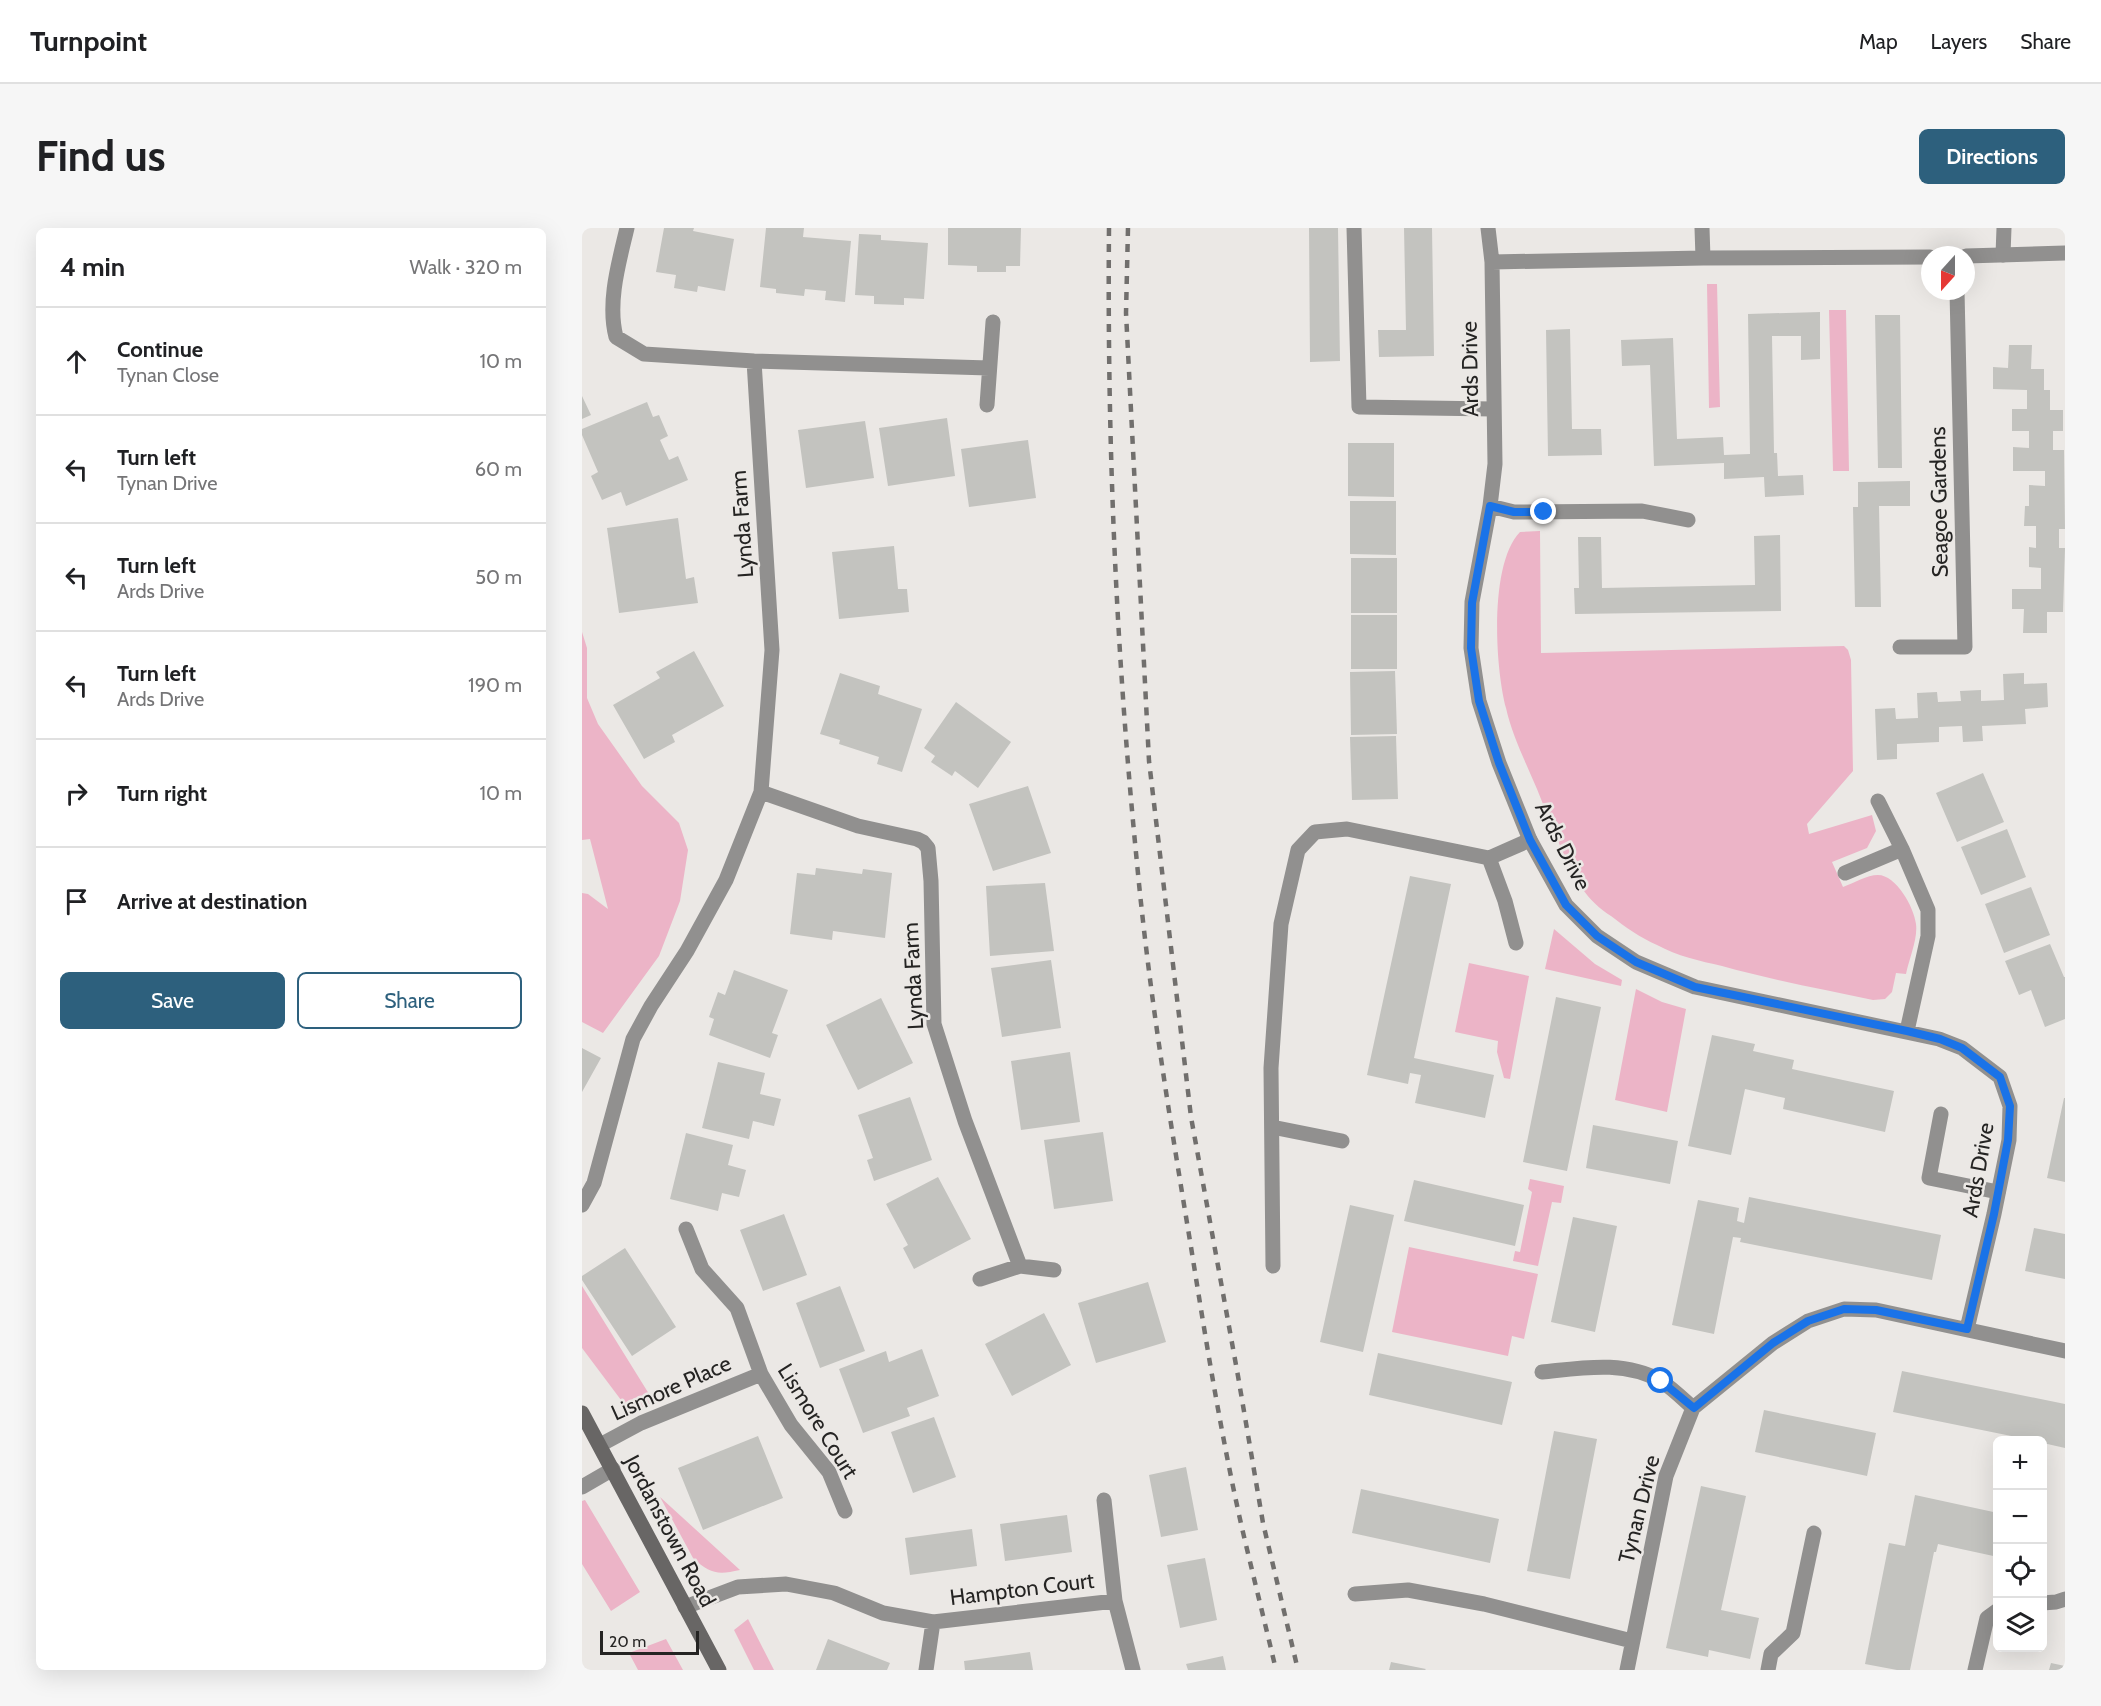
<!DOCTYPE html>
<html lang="en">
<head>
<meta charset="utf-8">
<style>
	:root { --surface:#fff; --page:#f6f6f6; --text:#202124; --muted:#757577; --line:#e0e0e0; --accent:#2d607d }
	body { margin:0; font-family:Cabin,sans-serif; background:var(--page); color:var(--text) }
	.controls { position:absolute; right:18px; bottom:18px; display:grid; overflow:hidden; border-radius:9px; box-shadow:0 6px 24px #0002 }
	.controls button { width:54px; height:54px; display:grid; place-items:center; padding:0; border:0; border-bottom:2px solid var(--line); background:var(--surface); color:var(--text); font:30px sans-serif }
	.compass { position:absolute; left:1339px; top:18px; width:54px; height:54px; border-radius:50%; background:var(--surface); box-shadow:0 6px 24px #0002; rotate:201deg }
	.scale { position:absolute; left:18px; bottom:15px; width:99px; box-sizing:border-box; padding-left:6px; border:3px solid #252423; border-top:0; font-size:16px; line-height:21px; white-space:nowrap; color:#252423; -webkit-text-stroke:4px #ebe8e5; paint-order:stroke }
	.stop { position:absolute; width:18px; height:18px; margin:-14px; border:4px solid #1a73e8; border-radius:50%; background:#fff }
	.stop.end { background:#1a73e8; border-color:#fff; box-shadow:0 2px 6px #0008 }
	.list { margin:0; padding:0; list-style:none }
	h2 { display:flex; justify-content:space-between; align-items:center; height:78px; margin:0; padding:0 24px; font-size:26px }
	h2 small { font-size:20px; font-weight:400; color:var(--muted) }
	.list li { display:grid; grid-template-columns:39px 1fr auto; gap:18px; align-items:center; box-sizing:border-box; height:108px; padding:0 24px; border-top:2px solid var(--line) }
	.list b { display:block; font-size:22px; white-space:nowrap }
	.list p { margin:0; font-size:20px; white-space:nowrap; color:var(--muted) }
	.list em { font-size:20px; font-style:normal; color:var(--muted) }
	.actions { display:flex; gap:12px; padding:18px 24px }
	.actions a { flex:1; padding:14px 0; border:2px solid var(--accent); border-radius:9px; text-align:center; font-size:21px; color:var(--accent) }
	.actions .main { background:var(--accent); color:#fff }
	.icon { flex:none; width:33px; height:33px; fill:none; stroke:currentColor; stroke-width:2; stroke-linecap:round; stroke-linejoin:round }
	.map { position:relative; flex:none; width:1483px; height:1442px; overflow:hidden; border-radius:9px }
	header { display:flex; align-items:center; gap:36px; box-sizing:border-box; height:84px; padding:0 30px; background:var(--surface); border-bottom:2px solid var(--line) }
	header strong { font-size:28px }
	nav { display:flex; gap:33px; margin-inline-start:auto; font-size:21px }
	.intro { display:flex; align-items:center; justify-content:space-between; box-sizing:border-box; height:144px; padding:0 36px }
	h1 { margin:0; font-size:42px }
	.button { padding:15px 27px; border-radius:9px; background:var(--accent); color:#fff; font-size:21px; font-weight:700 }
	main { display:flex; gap:36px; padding:0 36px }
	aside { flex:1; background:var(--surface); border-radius:9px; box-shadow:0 6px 24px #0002 }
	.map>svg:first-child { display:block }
</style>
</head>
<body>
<header>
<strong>Turnpoint</strong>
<nav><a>Map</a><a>Layers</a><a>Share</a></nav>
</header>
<div class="intro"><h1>Find us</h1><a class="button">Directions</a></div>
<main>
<aside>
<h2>4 min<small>Walk · 320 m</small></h2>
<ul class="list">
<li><svg class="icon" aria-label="ahead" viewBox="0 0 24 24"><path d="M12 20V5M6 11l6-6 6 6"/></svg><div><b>Continue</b><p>Tynan Close</p></div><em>10 m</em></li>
<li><svg class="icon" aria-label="left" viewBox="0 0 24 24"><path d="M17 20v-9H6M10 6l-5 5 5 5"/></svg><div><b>Turn left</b><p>Tynan Drive</p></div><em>60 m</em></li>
<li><svg class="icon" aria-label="left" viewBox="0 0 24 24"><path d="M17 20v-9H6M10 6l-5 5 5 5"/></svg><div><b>Turn left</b><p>Ards Drive</p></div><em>50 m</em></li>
<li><svg class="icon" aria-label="left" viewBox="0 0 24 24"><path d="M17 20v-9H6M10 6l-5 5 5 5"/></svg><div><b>Turn left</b><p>Ards Drive</p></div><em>190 m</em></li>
<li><svg class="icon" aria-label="right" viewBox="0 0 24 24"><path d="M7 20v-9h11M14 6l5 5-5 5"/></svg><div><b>Turn right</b></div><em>10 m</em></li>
<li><svg class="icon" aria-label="arrive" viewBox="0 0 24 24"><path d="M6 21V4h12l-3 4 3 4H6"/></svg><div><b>Arrive at destination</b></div></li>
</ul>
<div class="actions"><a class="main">Save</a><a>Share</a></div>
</aside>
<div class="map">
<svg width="1483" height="1442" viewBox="0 0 1483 1442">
	<rect width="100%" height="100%" fill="#ebe8e5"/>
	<path fill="#ecb4c7" d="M 1125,56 L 1135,56 L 1138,179 L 1127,180 Z
		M 1247,82 L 1264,82 L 1267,243 L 1251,243 Z
		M 958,303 L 959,425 L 1262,418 L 1266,422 L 1269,432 L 1271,543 L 1225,596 L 1227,606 L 1290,587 L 1294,603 L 1285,620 L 1250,634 L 1261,659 C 1272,655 1285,647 1296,647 C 1314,647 1332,679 1334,696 C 1336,711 1327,731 1324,746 L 1314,745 L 1310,764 L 1303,771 L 1291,772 C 1240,761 1190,752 1140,738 C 1118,733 1095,728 1075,717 C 1059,710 1043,699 1029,688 C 1019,682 1006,670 1000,660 C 981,630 968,593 955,561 C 944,535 930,507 924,480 C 913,439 907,336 938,304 Z
		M 0,404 L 5,420 L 5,470 L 16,496 L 60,558 L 97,595 L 106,622 L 98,673 L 77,728 L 21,805 L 0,794 L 0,665 L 6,666 L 26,681 L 8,611 L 0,612 Z
		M 972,701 L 1013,736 L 1040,752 L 1039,758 L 963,741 Z
		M 887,735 L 947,748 L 928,851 L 922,850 L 915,824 L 916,813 L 873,804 Z
		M 1054,761 L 1080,774 L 1104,781 L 1085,884 L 1033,872 Z
		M 948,951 L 982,958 L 979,975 L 970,974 L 956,1038 L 931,1033 L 933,1023 L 938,1024 L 950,964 L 946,961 Z
		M 827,1019 L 956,1046 L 942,1111 L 930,1108 L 926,1128 L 810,1104 Z
		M 0,1058 L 72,1174 L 56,1181 L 42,1176 L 0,1120 Z
		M 78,1269 L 158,1342 C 136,1347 128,1346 111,1330 Z
		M 3,1272 L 58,1364 L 29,1383 L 0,1336 L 0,1273 Z
		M 166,1391 L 192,1442 L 172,1442 L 152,1402 Z
		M 84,1411 L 101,1442 L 56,1442 L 47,1425 Z"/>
	<path fill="#c3c3bf" d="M 82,0 L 112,0 L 111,3 L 152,11 L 143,63 L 116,58 L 115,64 L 92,60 L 94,47 L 74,44 Z
		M 184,0 L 222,0 L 221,9 L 269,13 L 263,74 L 243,72 L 244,63 L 223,61 L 222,68 L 194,65 L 194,61 L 178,59 Z
		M 366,0 L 439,0 L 438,38 L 424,38 L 424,44 L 395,44 L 395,38 L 366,37 Z
		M 727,0 L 756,0 L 758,133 L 728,134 Z
		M 822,0 L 850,0 L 852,128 L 797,129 L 796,102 L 824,102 Z
		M 277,6 L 299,7 L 299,12 L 346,15 L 342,71 L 322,70 L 322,77 L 292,76 L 292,68 L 273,67 Z
		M 1238,84 L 1238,131 L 1219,132 L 1219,108 L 1190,108 L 1192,225 L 1195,225 L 1196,248 L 1221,247 L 1222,267 L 1183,269 L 1182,249 L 1142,251 L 1142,235 L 1072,238 L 1068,137 L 1040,138 L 1039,112 L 1091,110 L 1095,211 L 1141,209 L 1142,227 L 1168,226 L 1166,86 Z
		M 1293,87 L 1318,87 L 1320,240 L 1296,240 Z
		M 988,101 L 990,201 L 1019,201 L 1020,227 L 966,228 L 964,102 Z
		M 1427,117 L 1450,117 L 1449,141 L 1462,141 L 1462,162 L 1468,162 L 1468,182 L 1481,182 L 1481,203 L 1471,203 L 1471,222 L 1482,222 L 1483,301 L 1477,301 L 1477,320 L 1483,320 L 1481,384 L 1465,384 L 1465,405 L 1441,405 L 1442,381 L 1430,381 L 1430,361 L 1459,361 L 1459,340 L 1447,339 L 1447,319 L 1454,320 L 1454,298 L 1442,298 L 1443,278 L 1447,278 L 1447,257 L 1463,258 L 1463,243 L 1431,243 L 1431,219 L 1447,220 L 1447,203 L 1430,203 L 1430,181 L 1445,181 L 1445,162 L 1411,161 L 1411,139 L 1426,140 Z
		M 0,168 L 9,187 L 0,191 Z
		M 65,174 L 71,189 L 77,187 L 86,208 L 78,212 L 87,232 L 96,228 L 106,252 L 44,278 L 39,264 L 20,272 L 9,248 L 16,244 L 0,207 L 0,201 Z
		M 365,190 L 373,248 L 306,258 L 297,200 Z
		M 283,193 L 292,250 L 224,260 L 216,202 Z
		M 446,212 L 454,270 L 387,279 L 379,221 Z
		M 766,215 L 812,215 L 812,269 L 766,268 Z
		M 1328,253 L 1328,278 L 1297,278 L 1299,379 L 1273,379 L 1271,279 L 1276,279 L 1276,254 Z
		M 768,273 L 814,273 L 814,327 L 768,326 Z
		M 96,290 L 104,351 L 112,349 L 116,375 L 37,385 L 25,300 Z
		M 1198,307 L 1199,383 L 993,386 L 992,360 L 997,360 L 996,309 L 1019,309 L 1020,360 L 1173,357 L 1172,308 Z
		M 312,318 L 316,361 L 325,361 L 327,384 L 257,391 L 250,324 Z
		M 769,330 L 815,330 L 815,385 L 769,385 Z
		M 769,387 L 815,387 L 815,441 L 769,441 Z
		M 112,423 L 142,478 L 90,507 L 93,514 L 62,531 L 31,477 L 78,450 L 74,444 Z
		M 813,443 L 815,506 L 769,507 L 768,444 Z
		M 258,445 L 298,458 L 296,466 L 340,481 L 320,544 L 295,536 L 297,529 L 257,516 L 258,512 L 238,506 Z
		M 1442,445 L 1442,456 L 1465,455 L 1466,479 L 1443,481 L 1444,496 L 1400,498 L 1401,513 L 1381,514 L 1380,498 L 1357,499 L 1357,514 L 1315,516 L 1315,531 L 1295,532 L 1293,481 L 1313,480 L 1314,491 L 1336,490 L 1335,465 L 1355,464 L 1356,474 L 1379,473 L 1378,463 L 1399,462 L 1399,473 L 1422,472 L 1421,446 Z
		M 374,474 L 429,514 L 396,560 L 373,543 L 370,548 L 349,534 L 353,528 L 342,520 Z
		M 814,508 L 816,571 L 770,572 L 768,509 Z
		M 1401,545 L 1422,594 L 1375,614 L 1354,565 Z
		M 446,558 L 469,625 L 411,643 L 387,576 Z
		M 1425,601 L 1444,649 L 1399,667 L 1379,619 Z
		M 234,640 L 280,646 L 281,641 L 310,645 L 303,710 L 251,703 L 250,712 L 208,706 L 215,645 L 233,647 Z
		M 828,648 L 869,656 L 832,830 L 912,847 L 903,890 L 833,875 L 839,847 L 828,845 L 826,856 L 785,847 Z
		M 463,655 L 472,723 L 408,728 L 404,658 Z
		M 1449,659 L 1468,707 L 1422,725 L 1403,676 Z
		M 1468,716 L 1482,749 L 1483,749 L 1483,791 L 1463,799 L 1449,762 L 1437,767 L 1423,733 Z
		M 469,732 L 479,800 L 420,809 L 409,740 Z
		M 152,742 L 206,762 L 190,805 L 196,807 L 188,830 L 127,807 L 132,791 L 127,789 L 136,764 L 143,767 Z
		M 974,769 L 1019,779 L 985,943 L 941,934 Z
		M 299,770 L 331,835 L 276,862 L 244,797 Z
		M 1130,807 L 1173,816 L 1171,823 L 1212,832 L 1210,841 L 1312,863 L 1303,904 L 1201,881 L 1203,870 L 1163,861 L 1149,927 L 1106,918 Z
		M 0,820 L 19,830 L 0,864 Z
		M 488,824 L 498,894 L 439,902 L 429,833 Z
		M 136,834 L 183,845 L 178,866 L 199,871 L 192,898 L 171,893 L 167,911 L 120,900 Z
		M 328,869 L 350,932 L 292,953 L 285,932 L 291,930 L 276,887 Z
		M 1482,870 L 1483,870 L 1483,954 L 1465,950 Z
		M 1011,897 L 1096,913 L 1088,956 L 1004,940 Z
		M 521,904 L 531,973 L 472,981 L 462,912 Z
		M 104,905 L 151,917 L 146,937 L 164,942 L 157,969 L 140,965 L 136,983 L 88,971 Z
		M 356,949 L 389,1011 L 332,1041 L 321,1020 L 326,1017 L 304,976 Z
		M 832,952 L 942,977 L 933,1018 L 822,993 Z
		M 1167,969 L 1359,1007 L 1350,1052 L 1158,1014 L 1159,1010 L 1151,1009 L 1132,1106 L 1090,1097 L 1116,972 L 1157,980 L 1155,993 L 1162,995 Z
		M 768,977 L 812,987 L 781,1124 L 738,1114 Z
		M 202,986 L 225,1047 L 181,1063 L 158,1002 Z
		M 991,989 L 1035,998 L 1013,1104 L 969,1094 Z
		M 1452,1000 L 1483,1006 L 1483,1051 L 1443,1043 Z
		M 43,1020 L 94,1099 L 50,1128 L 0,1052 L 0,1048 Z
		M 566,1054 L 584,1114 L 514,1135 L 496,1075 Z
		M 258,1058 L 283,1123 L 238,1140 L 214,1075 Z
		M 462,1085 L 489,1137 L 430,1168 L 403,1116 Z
		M 340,1121 L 357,1168 L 325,1180 L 328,1188 L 281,1205 L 257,1141 L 304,1123 L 307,1134 Z
		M 796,1125 L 930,1154 L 920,1197 L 787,1167 Z
		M 1320,1143 L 1483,1176 L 1483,1220 L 1461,1215 L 1461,1212 L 1449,1212 L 1311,1184 Z
		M 1182,1182 L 1294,1205 L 1285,1248 L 1173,1224 Z
		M 352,1189 L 374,1249 L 331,1265 L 309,1204 Z
		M 972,1203 L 1015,1211 L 988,1351 L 945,1343 Z
		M 176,1208 L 201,1270 L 121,1302 L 96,1240 Z
		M 604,1239 L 616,1302 L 579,1309 L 567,1247 Z
		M 1119,1258 L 1164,1268 L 1139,1382 L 1177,1390 L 1168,1431 L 1127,1422 L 1126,1429 L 1084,1420 Z
		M 779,1261 L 917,1291 L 908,1335 L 770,1305 Z
		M 1333,1267 L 1416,1285 L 1416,1329 L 1356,1316 L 1354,1324 L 1352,1324 L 1328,1442 L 1315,1442 L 1283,1436 L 1307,1315 L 1323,1318 Z
		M 485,1287 L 490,1324 L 423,1333 L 418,1296 Z
		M 390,1301 L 395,1338 L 328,1347 L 323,1310 Z
		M 623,1330 L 635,1392 L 598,1400 L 585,1337 Z
		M 246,1411 L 308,1435 L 305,1442 L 234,1442 Z
		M 448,1424 L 451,1442 L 383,1442 L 382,1433 Z
		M 641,1428 L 644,1442 L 606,1442 L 604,1436 Z
		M 809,1434 L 844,1441 L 843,1442 L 807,1442 Z
		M 1469,1435 L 1483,1438 L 1483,1442 L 1467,1442 Z"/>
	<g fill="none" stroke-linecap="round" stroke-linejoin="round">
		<path stroke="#91908f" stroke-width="15" d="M 772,0 L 777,179 L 911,181
			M 1421,27 L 1422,0
			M 907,630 L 923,673 L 934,715
			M 1359,886 L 1347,950 L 1416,964
			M 690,899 L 760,913
			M 691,1038 L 689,840 L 699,696 L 716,622 L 733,604 L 765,601 L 907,630 L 948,612
			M 1186,1442 L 1189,1426 L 1211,1405 L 1232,1305"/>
		<path stroke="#91908f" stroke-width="15" d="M 45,0 C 37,34 25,74 34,109 L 62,126 L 172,133 L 407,140
			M 906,0 L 910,34 L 913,236 L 908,278 L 890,374 L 889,420 L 897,473 L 917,535 L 948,612 L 984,677 L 1015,708 L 1054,734 L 1113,759 L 1357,811 L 1380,820 L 1418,849 L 1428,878 L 1427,912 L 1412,986 L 1385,1101
			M 1120,0 L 1121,30
			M 1384,28 L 1483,25
			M 910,34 L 1121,30 L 1348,29
			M 405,177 L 411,94
			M 908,278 L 932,284 L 1060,283 L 1106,292
			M 1318,419 L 1383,419 L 1375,63
			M 179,564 L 276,598 L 335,611 L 341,614 L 346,620 L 349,653 L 352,796 L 383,893 L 438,1038
			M 1296,573 L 1320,621 L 1346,682 L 1346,708 L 1325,803
			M 1263,645 L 1320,621
			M 0,977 L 12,955 L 51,811 L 69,778 L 105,723 L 144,652 L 179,564 L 190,422 L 172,133
			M 104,1001 L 120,1041 L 155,1080 L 179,1146 L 209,1197 L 247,1244 L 263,1283
			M 398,1051 L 438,1038 L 472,1042
			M 960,1144 C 1000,1140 1042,1132 1079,1153 C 1090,1160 1101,1171 1111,1180
			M 18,1217 L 59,1195 L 179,1146
			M 0,1259 L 31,1241
			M 522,1272 L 533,1373 L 551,1442
			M 773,1366 L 826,1362 L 902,1376 L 1050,1413
			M 1460,1375 L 1474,1374 L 1483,1371
			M 103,1379 L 156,1359 L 204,1356 L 252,1365 L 301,1385 L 351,1394 L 533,1373
			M 344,1442 L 351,1394
			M 1045,1442 L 1084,1248 L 1111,1180 L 1191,1115 L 1226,1093 L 1262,1081 L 1294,1082 L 1483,1123
			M 1393,1442 L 1405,1390 L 1416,1382"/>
		<path stroke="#686665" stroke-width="15" d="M 0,1185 L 137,1442"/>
		<path stroke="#716f6d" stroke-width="4.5" stroke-dasharray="8 8" stroke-linecap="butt" d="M 527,0 C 525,212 534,424 555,635 C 567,764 588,892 609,1019 C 624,1113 639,1207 660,1300 C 671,1347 683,1395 694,1442
			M 546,0 L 544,85 L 567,533 L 609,889 L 656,1148 L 681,1295 L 716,1442"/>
	</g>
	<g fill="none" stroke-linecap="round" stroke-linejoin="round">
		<path stroke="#1a73e8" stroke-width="8" d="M 962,284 L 932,284 L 908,278 L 890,375 L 889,420 L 897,473 L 917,535 L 948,612 L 984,677 L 1015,708 L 1054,734 L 1113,759 L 1325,803 L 1358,811 L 1380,820 L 1418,849 L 1428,878 L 1426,912 L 1412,986 L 1385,1101 L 1294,1082 L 1262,1081 L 1226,1093 L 1191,1115 L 1112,1180 L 1079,1153"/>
	</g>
	<g text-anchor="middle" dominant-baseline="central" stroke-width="5" stroke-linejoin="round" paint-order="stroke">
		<g font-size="22" fill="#252423" stroke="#ebe8e5">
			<text transform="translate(888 141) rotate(-91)">Ards Drive</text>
			<text transform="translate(1357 274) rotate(-91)">Seagoe Gardens</text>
			<text transform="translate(160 296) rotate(-94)">Lynda Farm</text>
			<text transform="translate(981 618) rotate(63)">Ards Drive</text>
			<text transform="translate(331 748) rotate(-93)">Lynda Farm</text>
			<text transform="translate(1396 942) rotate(-80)">Ards Drive</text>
			<text transform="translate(89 1160) rotate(-24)">Lismore Place</text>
			<text transform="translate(236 1193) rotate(58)">Lismore Court</text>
			<text transform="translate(1057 1281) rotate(-76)">Tynan Drive</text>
			<text transform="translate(88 1303) rotate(62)">Jordanstown Road</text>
			<text transform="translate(440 1361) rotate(-7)">Hampton Court</text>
		</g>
	</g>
</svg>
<div class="controls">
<button>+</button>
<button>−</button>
<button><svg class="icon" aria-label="locate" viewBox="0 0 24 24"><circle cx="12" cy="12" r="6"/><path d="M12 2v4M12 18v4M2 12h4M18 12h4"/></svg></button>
<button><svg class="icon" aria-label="layers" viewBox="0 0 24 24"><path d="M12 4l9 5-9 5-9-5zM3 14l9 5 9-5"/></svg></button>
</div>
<svg class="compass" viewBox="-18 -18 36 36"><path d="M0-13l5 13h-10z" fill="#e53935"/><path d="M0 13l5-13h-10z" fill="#757577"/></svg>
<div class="scale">20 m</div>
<div class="stop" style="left:1079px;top:1153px"></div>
<div class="stop end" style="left:962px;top:284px"></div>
</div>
</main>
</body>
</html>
